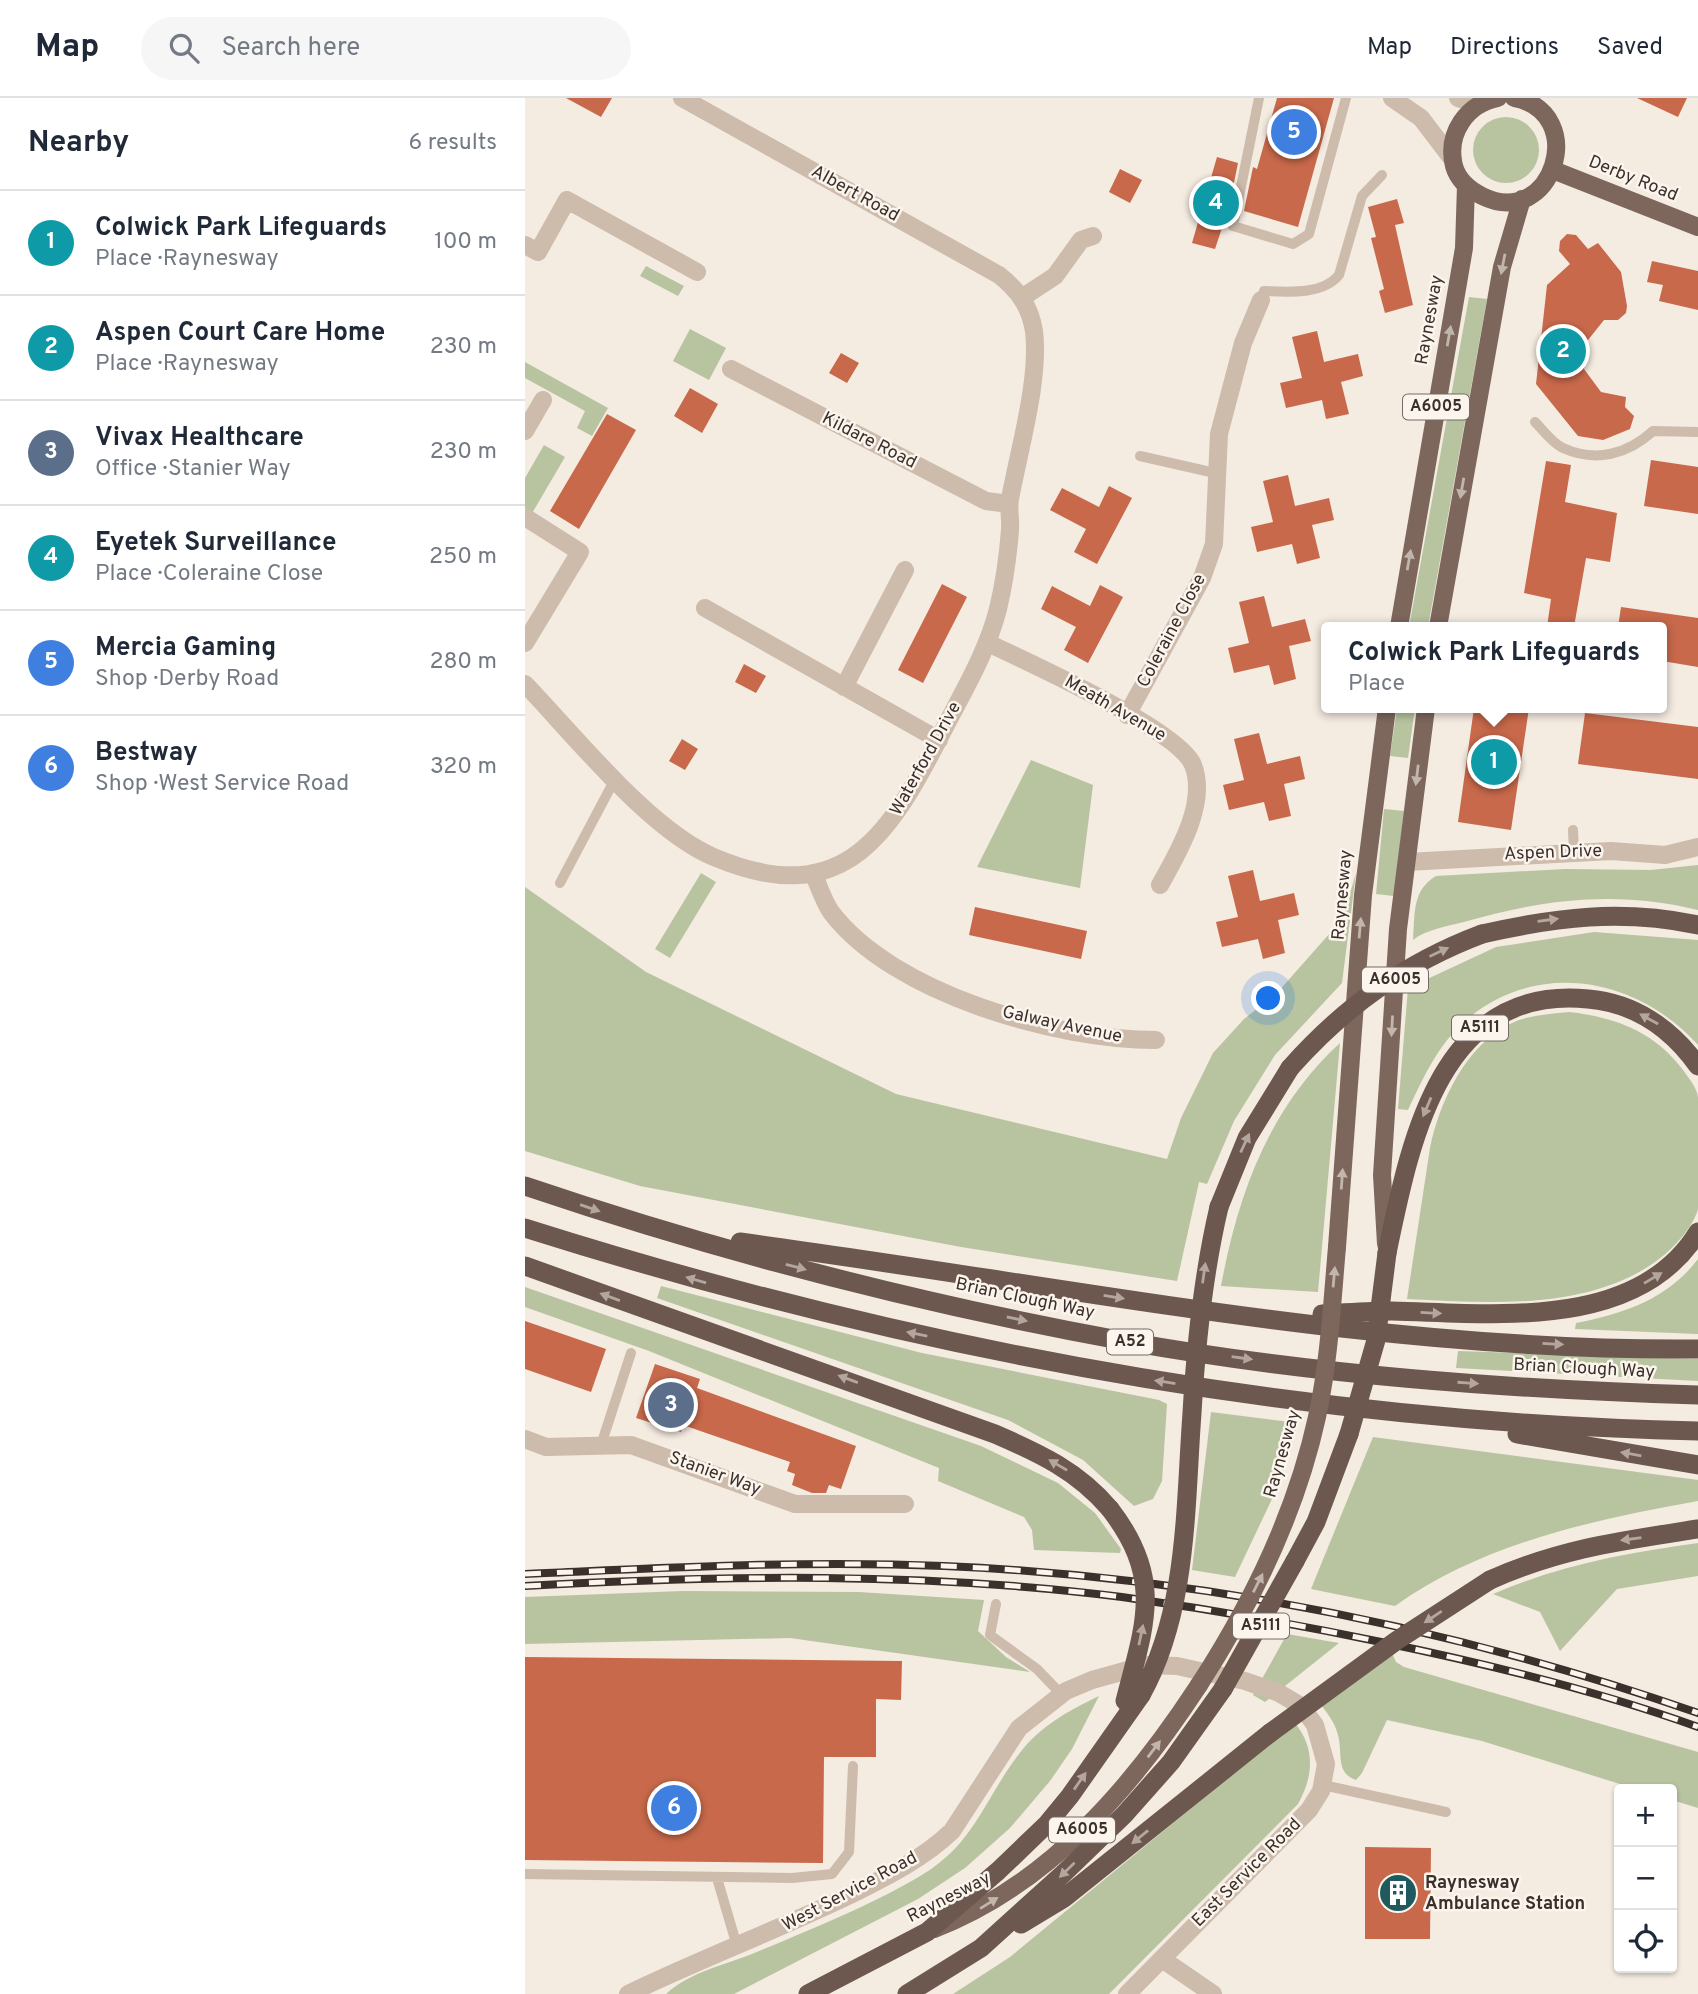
<!DOCTYPE html>
<html lang="en">
<head>
<meta charset="utf-8">
<style>
	:root { --surface:#fff; --page:#f6f6f7; --text:#1f2937; --muted:#747a83; --line:#e0e1e3; --accent:#0b8043 }
	body { margin:0; font-family:Overpass,sans-serif; background:var(--page); color:var(--text) }
	.controls { position:absolute; right:21px; bottom:21px; display:grid; overflow:hidden; border-radius:7px; box-shadow:0 2px 5px #0004 }
	.controls button { width:63px; height:63px; display:grid; place-items:center; padding:0; border:0; border-bottom:2px solid var(--line); background:var(--surface); color:var(--text); font:35px sans-serif }
	.you { position:absolute; left:744px; top:901px; width:24px; height:24px; margin:-18px; border:5px solid #fff; border-radius:50%; background:#1a73e8; box-shadow:0 0 0 10px #1a73e833 }
	.badge { display:grid; place-items:center; width:46px; height:46px; border-radius:50%; background:var(--accent); color:#fff; font-size:23px; font-weight:700 }
	.pin { position:absolute; translate:-50% -50%; border:4px solid #fff; box-shadow:0 2px 7px #0006 }
	.popup { position:absolute; left:796px; top:524px; width:346px; height:91px; box-sizing:border-box; display:grid; place-content:center; border-radius:7px; background:var(--surface); filter:drop-shadow(0 2px 5px #0005); font-size:23px; white-space:nowrap; color:var(--muted) }
	.popup b { font-size:26px; color:var(--text) }
	.popup::after { content:''; position:absolute; left:50%; top:100%; margin-left:-14px; border:14px solid transparent; border-top-color:var(--surface) }
	.list { margin:0; padding:0; list-style:none }
	h2 { display:flex; justify-content:space-between; align-items:center; height:91px; margin:0; padding:0 28px; font-size:30px }
	h2 small { font-size:23px; font-weight:400; color:var(--muted) }
	.list li { display:grid; grid-template-columns:46px 1fr auto; gap:21px; align-items:center; box-sizing:border-box; height:105px; padding:0 28px; border-top:2px solid var(--line) }
	.list b { display:block; font-size:26px; white-space:nowrap }
	.list p { margin:0; font-size:23px; white-space:nowrap; color:var(--muted) }
	.list em { font-size:23px; font-style:normal; color:var(--muted) }
	.icon { flex:none; width:38px; height:38px; fill:none; stroke:currentColor; stroke-width:2; stroke-linecap:round; stroke-linejoin:round }
	.map { position:relative; flex:none; width:1173px; height:1896px; overflow:hidden }
	header { display:flex; align-items:center; gap:42px; box-sizing:border-box; height:98px; padding:0 35px; background:var(--surface); border-bottom:2px solid var(--line) }
	header strong { font-size:33px }
	nav { display:flex; gap:38px; margin-inline-start:auto; font-size:24px }
	.search { width:490px; height:63px; background:var(--page); display:flex; align-items:center; gap:18px; box-sizing:border-box; padding:0 24px; border-radius:38px; color:var(--muted); font-size:26px }
	main { display:flex }
	aside { flex:1; background:var(--surface) }
	.map>svg:first-child { display:block }
</style>
</head>
<body>
<header>
<strong>Map</strong>
<div class="search"><svg class="icon" aria-label="search" viewBox="0 0 24 24"><circle cx="10" cy="10" r="6"/><path d="M15 15l6 6"/></svg>Search here</div>
<nav><a>Map</a><a>Directions</a><a>Saved</a></nav>
</header>
<main>
<aside>
<h2>Nearby<small>6 results</small></h2>
<ul class="list">
<li><span class="badge" style="background:#0f9aa8">1</span><div><b>Colwick Park Lifeguards</b><p>Place · Raynesway</p></div><em>100 m</em></li>
<li><span class="badge" style="background:#0f9aa8">2</span><div><b>Aspen Court Care Home</b><p>Place · Raynesway</p></div><em>230 m</em></li>
<li><span class="badge" style="background:#5c6f8a">3</span><div><b>Vivax Healthcare</b><p>Office · Stanier Way</p></div><em>230 m</em></li>
<li><span class="badge" style="background:#0f9aa8">4</span><div><b>Eyetek Surveillance</b><p>Place · Coleraine Close</p></div><em>250 m</em></li>
<li><span class="badge" style="background:#3f7fe0">5</span><div><b>Mercia Gaming</b><p>Shop · Derby Road</p></div><em>280 m</em></li>
<li><span class="badge" style="background:#3f7fe0">6</span><div><b>Bestway</b><p>Shop · West Service Road</p></div><em>320 m</em></li>
</ul>
</aside>
<div class="map">
<svg width="1173" height="1896" viewBox="0 0 1173 1896">
	<rect width="100%" height="100%" fill="#f4ebe1"/>
	<path fill="#b8c4a0" d="M948 52a33 33 0 1 1 66 0a33 33 0 1 1-66 0Z
		M 121,168 L 159,188 L 153,198 L 115,178 Z
		M 944,199 L 962,201 L 903,529 L 884,529 Z
		M 165,231 L 201,250 L 184,282 L 148,263 Z
		M 0,264 L 83,310 L 67,338 L 52,330 L 60,313 L 0,280 Z
		M 19,347 L 40,359 L 6,417 L 0,413 L 0,380 Z
		M 872,610 L 890,610 L 883,660 L 865,658 Z
		M 506,662 L 568,687 L 555,790 L 452,769 Z
		M 859,711 L 879,713 L 869,798 L 851,796 Z
		M 1173,767 L 1173,812 C 1093,792 1017,801 939,824 C 923,828 900,832 888,842 C 890,816 887,792 911,778 L 1040,771 L 1126,772 Z
		M 176,775 L 191,784 L 145,860 L 130,851 Z
		M 831,775 L 817,885 L 750,957 L 709,1023 L 682,1086 L 674,1084 L 652,1183 L 436,1149 L 115,1088 L 0,1053 L 0,789 L 121,874 L 371,996 L 642,1061 L 656,1020 L 688,955 L 719,921 L 752,895 L 805,835 L 820,812 Z
		M 1069,834 L 1173,842 L 1173,947 C 1113,880 1012,860 940,923 C 913,947 898,980 883,1012 L 873,1011 L 883,890 L 971,849 Z
		M 1044,914 C 1089,919 1129,933 1158,972 C 1163,979 1172,990 1173,999 C 1173,1019 1173,1043 1173,1063 C 1173,1077 1173,1097 1173,1111 C 1168,1130 1146,1153 1130,1164 C 1061,1213 962,1205 882,1201 L 905,1050 C 914,1005 941,947 985,926 C 1003,917 1024,916 1044,914 Z
		M 815,945 L 793,1194 L 696,1188 C 713,1096 744,1010 815,945 Z
		M 1173,1161 L 1173,1236 L 1050,1231 L 1051,1225 C 1098,1216 1143,1201 1173,1161 Z
		M 136,1188 L 397,1255 L 634,1302 L 642,1306 L 637,1383 L 628,1401 L 609,1408 L 558,1362 L 483,1322 L 132,1200 Z
		M 0,1189 L 456,1348 L 533,1385 L 570,1415 L 596,1451 L 595,1455 L 509,1452 L 507,1432 L 499,1419 L 413,1383 L 414,1370 L 124,1253 L 0,1209 Z
		M 933,1253 L 1173,1261 L 1173,1283 L 931,1270 Z
		M 686,1314 L 773,1325 L 755,1384 L 710,1479 L 667,1472 Z
		M 848,1339 L 1173,1382 L 1173,1403 C 1068,1422 958,1445 870,1508 L 786,1491 Z
		M 1173,1445 L 1173,1478 L 1092,1491 L 1035,1553 L 1015,1514 L 968,1496 C 1034,1467 1102,1455 1173,1445 Z
		M 158,1493 L 334,1494 L 459,1502 L 453,1533 L 481,1559 L 505,1574 L 265,1540 L 0,1546 L 0,1499 Z
		M 762,1536 L 814,1545 L 740,1604 L 728,1597 Z
		M 867,1555 L 871,1564 L 879,1569 L 1173,1654 L 1173,1710 L 1147,1702 L 1147,1691 L 1111,1691 L 957,1643 L 862,1622 L 837,1675 L 831,1682 C 810,1675 818,1655 813,1637 C 810,1625 803,1616 796,1607 Z
		M 574,1598 L 547,1651 L 525,1683 L 485,1730 L 440,1770 L 393,1801 L 209,1896 L 141,1896 C 163,1875 199,1867 227,1856 C 282,1833 350,1806 400,1775 C 450,1744 460,1700 494,1656 C 515,1628 543,1613 574,1598 Z
		M 770,1625 C 791,1651 788,1679 773,1706 L 584,1896 L 428,1896 L 485,1859 Z"/>
	<path fill="#c8694b" d="M 41,0 L 87,0 L 76,19 Z
		M 752,0 L 809,0 L 773,129 L 719,113 L 728,69 L 732,71 Z
		M 1112,0 L 1162,0 L 1153,19 Z
		M 692,59 L 713,65 L 704,109 L 690,151 L 667,145 Z
		M 595,71 L 617,82 L 605,105 L 584,94 Z
		M 872,101 L 879,125 L 870,127 L 888,207 L 860,215 L 854,193 L 859,191 L 846,140 L 851,139 L 843,109 Z
		M 1042,136 L 1051,137 L 1063,151 L 1073,145 L 1096,174 L 1102,208 L 1101,215 L 1093,222 L 1079,222 L 1063,242 L 1059,271 L 1076,294 L 1101,299 L 1100,309 L 1109,318 L 1105,331 L 1078,342 L 1053,338 L 1011,286 L 1022,187 L 1045,166 L 1034,153 L 1035,143 Z
		M 1127,163 L 1173,173 L 1173,212 L 1134,203 L 1138,187 L 1122,184 Z
		M 792,233 L 799,264 L 833,256 L 838,278 L 816,284 L 824,316 L 801,321 L 797,302 L 761,310 L 755,285 L 777,280 L 767,239 Z
		M 316,255 L 334,265 L 322,285 L 304,275 Z
		M 165,290 L 193,306 L 177,335 L 149,318 Z
		M 82,316 L 111,332 L 54,431 L 25,413 Z
		M 1126,362 L 1173,369 L 1173,416 L 1119,408 Z
		M 1021,363 L 1046,367 L 1040,404 L 1092,415 L 1085,464 L 1061,460 L 1049,529 L 1022,529 L 1026,501 L 999,495 Z
		M 763,377 L 770,408 L 804,400 L 809,422 L 787,427 L 795,460 L 772,466 L 767,446 L 732,454 L 726,429 L 748,424 L 738,383 Z
		M 584,388 L 607,400 L 572,466 L 549,454 L 561,431 L 525,412 L 537,390 L 574,409 Z
		M 417,486 L 442,499 L 398,585 L 373,572 Z
		M 575,487 L 598,499 L 563,565 L 539,552 L 551,529 L 516,511 L 527,488 L 565,508 Z
		M 739,498 L 747,529 L 780,521 L 786,543 L 764,548 L 771,581 L 749,587 L 744,567 L 709,575 L 703,550 L 724,545 L 714,504 Z
		M 1096,509 L 1173,520 L 1173,569 L 1137,563 L 1137,529 L 1093,529 Z
		M 219,566 L 241,578 L 231,595 L 210,584 Z
		M 949,610 L 1004,610 L 986,732 L 933,724 Z
		M 1060,615 L 1173,629 L 1173,681 L 1053,666 Z
		M 734,635 L 742,666 L 775,658 L 780,681 L 759,686 L 766,718 L 744,723 L 739,704 L 704,712 L 698,687 L 719,682 L 709,641 Z
		M 157,641 L 173,651 L 160,672 L 144,663 Z
		M 728,772 L 735,803 L 769,795 L 774,817 L 753,822 L 760,855 L 738,861 L 733,841 L 697,849 L 691,824 L 713,819 L 703,778 Z
		M 450,809 L 562,833 L 556,861 L 444,837 Z
		M 0,1223 L 81,1251 L 66,1294 L 0,1271 Z
		M 130,1266 L 175,1281 L 172,1290 L 331,1348 L 316,1391 L 304,1387 L 301,1395 L 287,1395 L 267,1387 L 270,1376 L 262,1373 L 265,1364 L 158,1327 L 156,1334 L 111,1320 Z
		M 0,1559 L 377,1563 L 376,1602 L 351,1601 L 351,1659 L 299,1659 L 298,1765 L 0,1762 Z
		M 840,1749 L 906,1750 L 905,1841 L 840,1841 Z"/>
	<g fill="none" stroke-linecap="round" stroke-linejoin="round">
		<path stroke="#cdbbac" stroke-width="10" d="M 734,0 L 708,128 L 768,146 L 784,136 L 821,0
			M 736,202 L 739,193 C 763,194 798,197 814,177 L 837,98 L 857,77
			M 1010,324 C 1018,332 1028,346 1038,350 C 1071,365 1103,356 1128,333 L 1173,334
			M 615,358 L 690,375
			M 1048,732 L 1049,756
			M 35,785 L 90,681
			M 76,1347 L 106,1255
			M 471,1506 L 465,1537 L 512,1571 L 536,1596
			M 798,1687 L 921,1714
			M 0,1776 L 267,1780 L 307,1776 L 324,1754 L 328,1668
			M 192,1780 L 212,1848"/>
		<path stroke="#cdbbac" stroke-width="18" d="M 0,147 L 13,154 L 42,102 L 172,174
			M 498,199 L 530,178 L 556,142 L 568,138
			M 206,271 L 461,403 L 484,406
			M 0,333 L 18,302
			M 0,419 L 55,454 L 0,545
			M 180,510 L 414,642
			M 463,545 C 502,564 654,632 668,667 C 683,705 653,755 635,787
			M 0,586 C 50,638 126,734 191,760 C 321,814 366,734 419,631 C 439,592 462,554 473,511 C 479,486 483,458 485,432 C 486,422 483,411 485,401 C 494,352 515,281 509,233 C 505,208 493,192 474,177 L 157,0
			M 319,589 L 380,472
			M 602,617 L 677,480 L 689,446 L 694,336 L 718,245 L 736,202
			M 882,764 L 1086,753 L 1140,757 L 1173,749
			M 288,775 C 294,788 298,802 306,814 C 368,896 532,942 631,942
			M 0,1341 L 21,1349 L 106,1347 L 270,1406 L 380,1406
			M 637,1861 L 688,1896
			M 103,1896 C 175,1861 250,1833 323,1798 C 359,1780 398,1761 427,1733 L 494,1630 L 541,1593 L 567,1582 L 621,1567 L 652,1568 L 720,1583 L 754,1595 L 776,1608 L 790,1627 L 801,1666 L 796,1693 L 784,1712 L 602,1896"/>
		<path stroke="#cdbbac" stroke-width="18" d="M 867,0 L 896,20 L 928,62
			M 933,0 L 954,6"/>
		<path stroke="#7d675c" stroke-width="18" d="M 973,0 C 942,6 921,35 929,68 C 933,82 945,92 957,98 C 1028,133 1065,14 989,0
			M 1028,72 L 1173,129
			M 874,529 L 939,150 L 941,87
			M 913,529 L 977,169 L 997,101
			M 861,1146 L 857,1077 L 873,831 L 901,610
			M 812,1149 L 838,797 L 862,610
			M 409,1831 C 525,1786 608,1688 674,1587"/>
		<path stroke="#6c584f" stroke-width="19" d="M 957,836 C 1032,819 1096,811 1173,827
			M 0,1088 C 195,1154 396,1206 599,1243 C 788,1277 981,1291 1173,1297
			M 694,1109 L 722,1040 L 765,970
			M 0,1130 C 382,1251 772,1324 1173,1333
			M 215,1144 C 532,1186 851,1254 1173,1251
			M 862,1155 C 885,1044 915,886 1063,901 C 1109,905 1146,930 1173,968
			M 0,1168 L 470,1336 C 514,1355 553,1373 585,1411
			M 797,1216 C 820,1215 844,1213 867,1213 C 966,1215 1112,1234 1173,1134
			M 992,1336 L 1173,1367
			M 770,1463 L 791,1424 L 824,1336
			M 965,1482 C 1037,1450 1096,1443 1173,1431
			M 496,1826 L 539,1800 L 745,1635
			M 283,1896 L 402,1834 L 473,1773 L 522,1726 L 545,1698 L 616,1597
			M 382,1896 L 456,1850 L 539,1775 L 599,1717 L 646,1664 L 698,1591"/>
		<defs>
			<path id="rail" d="M 0,1476 C 139,1470 279,1462 419,1468 C 677,1479 929,1530 1173,1615
				M 0,1488 C 198,1477 400,1474 597,1499 C 684,1511 770,1526 856,1544 C 963,1566 1070,1592 1173,1629"/>
		</defs>
		<use href="#rail" stroke="#3b302b" stroke-width="8"/>
		<use href="#rail" stroke="#fbf5ee" stroke-width="5" stroke-dasharray="16" stroke-linecap="butt"/>
		<path stroke="#7d675c" stroke-width="18" d="M 674,1587 C 727,1505 771,1415 792,1319 C 804,1264 807,1206 812,1149"/>
		<path stroke="#6c584f" stroke-width="19" d="M 765,970 C 819,909 880,865 957,836
			M 824,1336 L 851,1242 L 862,1155
			M 585,1411 C 639,1481 620,1525 600,1603
			M 698,1591 L 770,1463
			M 616,1597 C 663,1513 660,1409 667,1315 C 671,1245 678,1177 694,1109
			M 745,1635 L 871,1543 L 965,1482"/>
	</g>
	<defs><path id="oneway-solid" d="M-6-.8H1V-3.2L6.5 0L1 3.2V.8H-6Z" transform="scale(1.75)"/></defs>
	<g fill="#c2b5ac">
		<use href="#oneway-solid" transform="translate(978 166) rotate(101)"/>
		<use href="#oneway-solid" transform="translate(924 238) rotate(-80)"/>
		<use href="#oneway-solid" transform="translate(937 390) rotate(100)"/>
		<use href="#oneway-solid" transform="translate(884 462) rotate(-80)"/>
		<use href="#oneway-solid" transform="translate(892 677) rotate(97)"/>
		<use href="#oneway-solid" transform="translate(835 830) rotate(-85)"/>
		<use href="#oneway-solid" transform="translate(867 928) rotate(93)"/>
		<use href="#oneway-solid" transform="translate(817 1081) rotate(-86)"/>
		<use href="#oneway-solid" transform="translate(809 1179) rotate(-85)"/>
		<use href="#oneway-solid" transform="translate(733 1485) rotate(-63)"/>
		<use href="#oneway-solid" transform="translate(629 1651) rotate(-53)"/>
		<use href="#oneway-solid" transform="translate(464 1805) rotate(-32)"/>
	</g>
	<g fill="#b4a69e">
		<use href="#oneway-solid" transform="translate(1023 822) rotate(-8)"/>
		<use href="#oneway-solid" transform="translate(914 854) rotate(-25)"/>
		<use href="#oneway-solid" transform="translate(1124 921) rotate(-151)"/>
		<use href="#oneway-solid" transform="translate(902 1009) rotate(113)"/>
		<use href="#oneway-solid" transform="translate(720 1045) rotate(-65)"/>
		<use href="#oneway-solid" transform="translate(65 1110) rotate(19)"/>
		<use href="#oneway-solid" transform="translate(271 1169) rotate(15)"/>
		<use href="#oneway-solid" transform="translate(679 1175) rotate(-82)"/>
		<use href="#oneway-solid" transform="translate(1128 1180) rotate(-31)"/>
		<use href="#oneway-solid" transform="translate(171 1182) rotate(-164)"/>
		<use href="#oneway-solid" transform="translate(85 1199) rotate(-160)"/>
		<use href="#oneway-solid" transform="translate(589 1199) rotate(9)"/>
		<use href="#oneway-solid" transform="translate(906 1215) rotate(3)"/>
		<use href="#oneway-solid" transform="translate(492 1221) rotate(12)"/>
		<use href="#oneway-solid" transform="translate(392 1236) rotate(-169)"/>
		<use href="#oneway-solid" transform="translate(1028 1246) rotate(3)"/>
		<use href="#oneway-solid" transform="translate(717 1260) rotate(8)"/>
		<use href="#oneway-solid" transform="translate(323 1281) rotate(-160)"/>
		<use href="#oneway-solid" transform="translate(640 1284) rotate(-171)"/>
		<use href="#oneway-solid" transform="translate(943 1285) rotate(4)"/>
		<use href="#oneway-solid" transform="translate(1106 1356) rotate(-170)"/>
		<use href="#oneway-solid" transform="translate(533 1367) rotate(-150)"/>
		<use href="#oneway-solid" transform="translate(1106 1441) rotate(172)"/>
		<use href="#oneway-solid" transform="translate(908 1519) rotate(146)"/>
		<use href="#oneway-solid" transform="translate(616 1537) rotate(-78)"/>
		<use href="#oneway-solid" transform="translate(555 1683) rotate(-55)"/>
		<use href="#oneway-solid" transform="translate(615 1739) rotate(141)"/>
		<use href="#oneway-solid" transform="translate(542 1772) rotate(136)"/>
	</g>
	<defs>
		<symbol id="building-disc" viewBox="-11 -11 22 22"><circle r="9.5" fill="#1f5a5e" stroke="#fbf5ee"/><path d="M-4-6H4V6H1V3H-1V6H-4ZM-2.5-4.3h1.7v1.8h-1.7ZM.8-4.3h1.7v1.8H.8ZM-2.5-1h1.7V.8h-1.7ZM.8-1h1.7V.8H.8Z" fill="#fff"/></symbol>
	</defs>
	<g fill-rule="evenodd">
		<use href="#building-disc" x="851" y="1773" width="44" height="44"/>
	</g>
	<g text-anchor="middle" dominant-baseline="central" stroke-width="5" stroke-linejoin="round" paint-order="stroke">
		<g fill="#fbf5ee" stroke="#756b66" stroke-width="2">
			<rect x="878" y="296.5" width="66" height="25" rx="5"/>
			<rect x="837" y="869.5" width="66" height="25" rx="5"/>
			<rect x="927" y="917.5" width="56" height="25" rx="5"/>
			<rect x="582" y="1231.5" width="46" height="25" rx="5"/>
			<rect x="708" y="1515.5" width="56" height="25" rx="5"/>
			<rect x="524" y="1719.5" width="66" height="25" rx="5"/>
		</g>
		<g font-size="16" font-weight="bold" fill="#3b302b">
			<text x="911" y="309">A6005</text>
			<text x="870" y="882">A6005</text>
			<text x="955" y="930">A5111</text>
			<text x="605" y="1244">A52</text>
			<text x="736" y="1528">A5111</text>
			<text x="557" y="1732">A6005</text>
		</g>
		<g font-size="18" fill="#3b302b" stroke="#fbf5ee">
			<text transform="translate(1108 81) rotate(22)">Derby Road</text>
			<text transform="translate(330 96) rotate(29)">Albert Road</text>
			<text transform="translate(905 222) rotate(-80)">Raynesway</text>
			<text transform="translate(344 343) rotate(27)">Kildare Road</text>
			<text transform="translate(647 533) rotate(-62)">Coleraine Close</text>
			<text transform="translate(590 611) rotate(30)">Meath Avenue</text>
			<text transform="translate(401 661) rotate(-61)">Waterford Drive</text>
			<text transform="translate(1028 755) rotate(-2)">Aspen Drive</text>
			<text transform="translate(818 797) rotate(-85)">Raynesway</text>
			<text transform="translate(537 927) rotate(12)">Galway Avenue</text>
			<text transform="translate(500 1201) rotate(12)">Brian Clough Way</text>
			<text transform="translate(1059 1271) rotate(3)">Brian Clough Way</text>
			<text transform="translate(758 1356) rotate(-74)">Raynesway</text>
			<text transform="translate(190 1376) rotate(20)">Stanier Way</text>
			<text transform="translate(722 1775) rotate(-45)">East Service Road</text>
			<text transform="translate(325 1794) rotate(-28)">West Service Road</text>
			<text transform="translate(424 1800) rotate(-27)">Raynesway</text>
		</g>
		<g font-size="18" font-weight="bold" fill="#3b302b" stroke="#fbf5ee" text-anchor="start">
			<text x="900" y="1785">Raynesway<tspan x="900" dy="21">Ambulance Station</tspan></text>
		</g>
	</g>
</svg>
<div class="controls">
<button>+</button>
<button>−</button>
<button><svg class="icon" aria-label="locate" viewBox="0 0 24 24"><circle cx="12" cy="12" r="6"/><path d="M12 2v4M12 18v4M2 12h4M18 12h4"/></svg></button>
</div>
<div class="you"></div>
<div class="pin badge" style="left:969px;top:664px;background:#0f9aa8">1</div>
<div class="popup"><b>Colwick Park Lifeguards</b>Place</div>
<div class="pin badge" style="left:1038px;top:253px;background:#0f9aa8">2</div>
<div class="pin badge" style="left:146px;top:1307px;background:#5c6f8a">3</div>
<div class="pin badge" style="left:691px;top:105px;background:#0f9aa8">4</div>
<div class="pin badge" style="left:769px;top:34px;background:#3f7fe0">5</div>
<div class="pin badge" style="left:149px;top:1710px;background:#3f7fe0">6</div>
</div>
</main>
</body>
</html>
